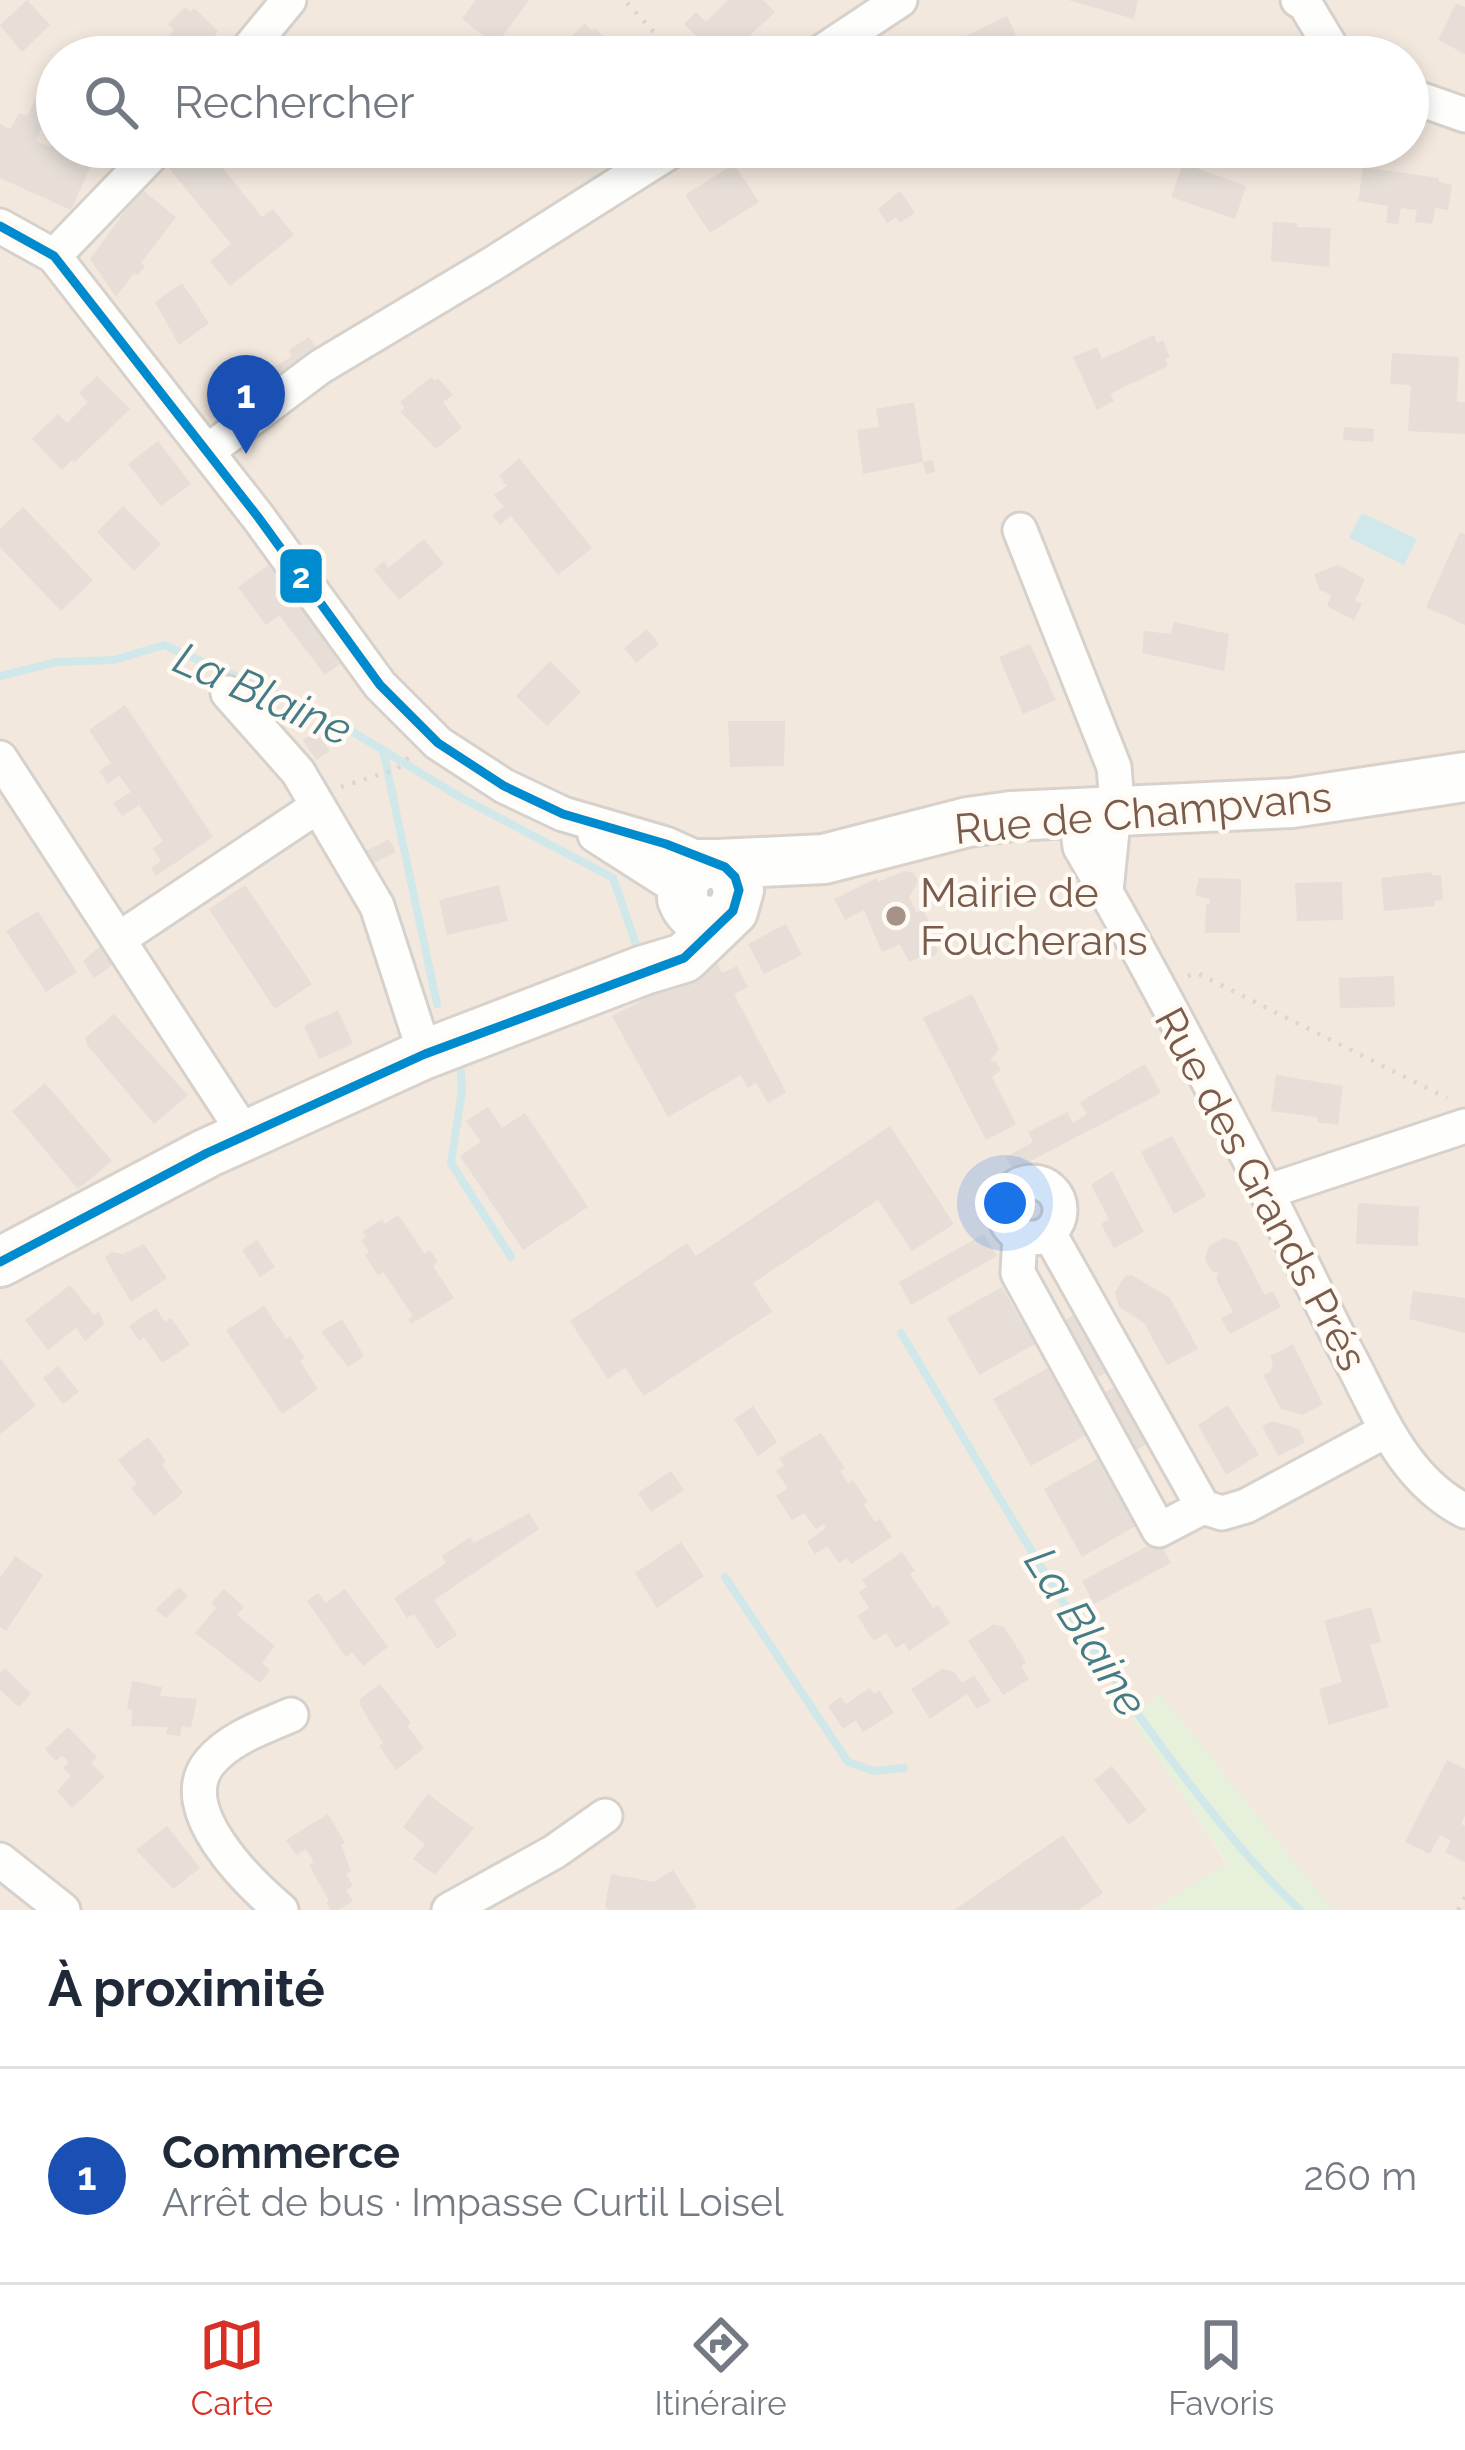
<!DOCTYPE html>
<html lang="fr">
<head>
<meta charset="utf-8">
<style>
	:root { --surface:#fff; --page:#f2f2f3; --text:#1f2937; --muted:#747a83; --line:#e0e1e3; --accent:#d93025 }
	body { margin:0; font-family:Raleway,sans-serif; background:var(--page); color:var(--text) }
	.you { position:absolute; left:1005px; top:1203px; width:42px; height:42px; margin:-30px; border:9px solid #fff; border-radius:50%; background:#1a73e8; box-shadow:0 0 0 18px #1a73e833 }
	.badge { display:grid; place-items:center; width:78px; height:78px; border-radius:50%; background:var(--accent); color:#fff; font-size:39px; font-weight:700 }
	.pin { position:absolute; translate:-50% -99px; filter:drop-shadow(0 3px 6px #0008) }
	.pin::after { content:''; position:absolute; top:63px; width:42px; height:36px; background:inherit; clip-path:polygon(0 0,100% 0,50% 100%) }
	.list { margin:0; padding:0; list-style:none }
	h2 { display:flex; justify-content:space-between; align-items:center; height:156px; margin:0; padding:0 48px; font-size:51px }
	h2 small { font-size:39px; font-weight:400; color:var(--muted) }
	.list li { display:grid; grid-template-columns:78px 1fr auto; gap:36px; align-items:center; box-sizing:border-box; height:216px; padding:0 48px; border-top:3px solid var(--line) }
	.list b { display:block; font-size:45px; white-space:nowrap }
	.list p { margin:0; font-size:39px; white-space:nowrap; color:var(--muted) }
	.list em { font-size:39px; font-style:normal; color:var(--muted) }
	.icon { flex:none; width:66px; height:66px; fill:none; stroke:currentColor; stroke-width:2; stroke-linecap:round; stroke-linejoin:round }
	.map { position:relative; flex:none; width:1465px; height:1910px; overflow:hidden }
	.search { position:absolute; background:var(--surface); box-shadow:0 6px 18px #0003; left:36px; right:36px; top:36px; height:132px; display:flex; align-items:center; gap:30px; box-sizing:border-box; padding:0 42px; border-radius:66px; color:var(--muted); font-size:45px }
	.sheet { height:372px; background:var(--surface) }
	nav { display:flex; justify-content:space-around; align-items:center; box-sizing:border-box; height:168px; border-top:3px solid var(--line); background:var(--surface); font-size:33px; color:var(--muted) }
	nav a { display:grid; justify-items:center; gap:6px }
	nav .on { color:var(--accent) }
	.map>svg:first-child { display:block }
</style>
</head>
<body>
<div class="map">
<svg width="1465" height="1910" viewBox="0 0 1465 1910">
	<rect width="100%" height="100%" fill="#f9f5f0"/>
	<path fill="#f2e8de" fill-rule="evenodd" d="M 0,0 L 1465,0 L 1465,1910 L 1333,1910 L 1299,1870 L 1133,1720 L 1227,1864 L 1152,1910 L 0,1910 ZM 57,57 L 1408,57 L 1408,147 L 57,147 Z"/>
	<path fill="#e7f0db" d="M 1159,1692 L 1333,1910 L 1152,1910 L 1227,1863 L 1132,1720 Z"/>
	<path fill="#d0e8ea" d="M 1362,513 L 1417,539 L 1404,565 L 1349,538 Z"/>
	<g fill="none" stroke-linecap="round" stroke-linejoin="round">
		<path stroke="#d0e8ea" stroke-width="8" d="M 0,676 L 57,662 L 114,660 L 164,645 L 325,715 L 460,797 L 613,878 L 638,950
			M 383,750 L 437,1004
			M 460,1063 L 462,1090 L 451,1163 L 511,1257
			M 901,1333 C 994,1487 1081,1645 1192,1787 C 1226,1831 1259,1872 1300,1910
			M 725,1577 L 848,1762 L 874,1771 L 904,1768"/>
	</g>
	<path fill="#e6ded7" d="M 27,0 L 50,25 L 22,52 L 0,25 Z
		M 476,0 L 529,0 L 496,45 L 462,19 Z
		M 728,0 L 763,0 L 775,12 L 727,57 L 718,57 L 684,24 L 696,12 L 706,22 Z
		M 1068,0 L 1138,0 L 1134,19 Z
		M 1456,3 L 1465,7 L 1465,54 L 1438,40 Z
		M 185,7 L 191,12 L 194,8 L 218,31 L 215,35 L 230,49 L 222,57 L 188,57 L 168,37 L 174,30 L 168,24 Z
		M 1007,16 L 1023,50 L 1009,57 L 974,57 L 964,37 Z
		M 585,23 L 592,31 L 595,28 L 621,55 L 569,57 L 560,47 Z
		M 1183,36 L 1239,56 L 1239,57 L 1175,57 Z
		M 38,94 L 57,102 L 57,110 L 49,127 L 43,125 L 36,141 L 51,147 L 57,133 L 57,147 L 89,150 L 84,163 L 91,165 L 71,210 L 0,178 L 0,124 L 10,129 L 19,113 L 27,116 Z
		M 91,147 L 132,147 L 113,166 Z
		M 193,147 L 206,147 L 262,217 L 273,209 L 294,235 L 230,286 L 210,261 L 231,244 L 168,167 Z
		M 789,147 L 851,147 L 855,153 L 844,160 L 838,154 L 816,168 L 809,160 L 795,168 L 784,151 Z
		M 1183,163 L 1246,186 L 1235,219 L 1171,197 Z
		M 734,164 L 759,202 L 710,233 L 685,195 Z
		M 1363,167 L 1439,178 L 1439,182 L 1452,185 L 1448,210 L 1435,208 L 1432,224 L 1415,222 L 1417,210 L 1401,208 L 1398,224 L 1386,223 L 1388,206 L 1358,201 Z
		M 141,189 L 176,217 L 141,263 L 145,266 L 138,275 L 134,273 L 116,297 L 90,259 Z
		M 900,191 L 915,213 L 899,223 L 896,217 L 887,223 L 878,209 Z
		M 1273,222 L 1297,223 L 1297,227 L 1331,228 L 1329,267 L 1271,261 Z
		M 182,283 L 209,323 L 179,345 L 155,302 Z
		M 1154,335 L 1157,343 L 1163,340 L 1170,357 L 1165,359 L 1168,366 L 1110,394 L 1114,401 L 1097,410 L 1073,357 L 1097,347 L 1102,359 Z
		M 309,337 L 317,349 L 271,377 L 267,372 L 292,356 L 289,350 Z
		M 1392,353 L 1459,357 L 1457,402 L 1465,402 L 1465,434 L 1408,431 L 1411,385 L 1390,384 Z
		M 97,376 L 130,409 L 75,462 L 72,460 L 62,470 L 32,439 L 58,414 L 67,423 L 88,402 L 79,393 Z
		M 431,377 L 435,381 L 438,378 L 453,395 L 443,402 L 462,428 L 436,449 L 400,411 L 405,408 L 400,402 Z
		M 914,402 L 923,462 L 933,460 L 935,472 L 926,474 L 923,462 L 863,474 L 857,430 L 879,427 L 876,409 Z
		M 1344,427 L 1374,429 L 1373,442 L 1343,440 Z
		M 158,441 L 191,484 L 161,506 L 128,464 Z
		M 519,458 L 592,548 L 558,575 L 511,516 L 500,525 L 492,515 L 504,507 L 494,495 L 507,486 L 499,476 Z
		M 123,506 L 161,544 L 134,571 L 97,532 Z
		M 23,507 L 93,580 L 61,611 L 0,547 L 0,529 Z
		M 1460,532 L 1465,534 L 1465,625 L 1426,607 Z
		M 424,539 L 444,564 L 399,600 L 374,570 L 384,561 L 388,568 Z
		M 273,562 L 347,658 L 325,675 L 279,615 L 266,625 L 238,587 Z
		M 1338,565 L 1365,579 L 1355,600 L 1362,604 L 1354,620 L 1327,606 L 1331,595 L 1320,590 L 1314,574 Z
		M 1174,622 L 1229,634 L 1224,671 L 1142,653 L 1144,631 L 1171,634 Z
		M 647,629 L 659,644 L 636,663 L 624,648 Z
		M 1030,644 L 1056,700 L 1023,714 L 999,657 Z
		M 550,661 L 581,692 L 547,726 L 516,696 Z
		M 125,705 L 213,837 L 156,876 L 151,868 L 161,861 L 153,848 L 163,841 L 139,805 L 122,816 L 113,803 L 131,792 L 119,775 L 108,784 L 99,771 L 111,763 L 89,730 Z
		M 728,721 L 785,721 L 784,766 L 730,767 Z
		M 317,731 L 330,751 L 316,760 L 303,740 Z
		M 389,839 L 396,852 L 368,866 L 362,853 Z
		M 904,871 L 914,873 L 918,882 L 909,897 L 916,912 L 924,911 L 929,922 L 925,933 L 938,950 L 934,957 L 927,954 L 909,962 L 900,944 L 882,952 L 864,910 L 845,920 L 834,899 L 877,878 L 878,882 Z
		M 1431,872 L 1432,875 L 1441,875 L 1443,900 L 1434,901 L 1435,906 L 1384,911 L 1381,878 Z
		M 1199,878 L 1241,879 L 1240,933 L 1205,933 L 1206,904 L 1210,904 L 1210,899 L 1195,895 Z
		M 1342,882 L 1343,920 L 1297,921 L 1295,883 Z
		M 245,885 L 312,984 L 275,1009 L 209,909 Z
		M 499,885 L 508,921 L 447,935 L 439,900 Z
		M 38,911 L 77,972 L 46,992 L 6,931 Z
		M 786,924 L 802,955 L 764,974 L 748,944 Z
		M 105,942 L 118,961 L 94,978 L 83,961 Z
		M 716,961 L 722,973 L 737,966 L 748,987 L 734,994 L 786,1092 L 768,1103 L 756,1083 L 748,1088 L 741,1075 L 668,1117 L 612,1016 Z
		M 1394,976 L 1395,1007 L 1340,1008 L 1339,978 Z
		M 972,994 L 999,1049 L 990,1061 L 996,1062 L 1001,1070 L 992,1077 L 1016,1124 L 986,1140 L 923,1018 Z
		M 338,1010 L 353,1044 L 319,1059 L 304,1026 Z
		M 114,1014 L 188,1095 L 154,1124 L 88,1046 L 85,1038 Z
		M 1145,1064 L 1161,1093 L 1013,1170 L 1006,1157 L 1033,1142 L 1028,1132 L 1067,1112 L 1073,1123 L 1087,1114 L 1080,1102 Z
		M 1276,1075 L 1343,1086 L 1338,1125 L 1317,1122 L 1317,1117 L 1271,1111 Z
		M 45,1083 L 112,1161 L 78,1189 L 12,1111 Z
		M 488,1107 L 502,1128 L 525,1113 L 588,1207 L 523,1250 L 460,1156 L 481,1142 L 466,1121 Z
		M 890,1126 L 954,1224 L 912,1251 L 878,1200 L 753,1283 L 772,1312 L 644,1396 L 625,1368 L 608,1379 L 570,1321 L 687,1243 L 696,1256 Z
		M 1172,1136 L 1206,1196 L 1174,1214 L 1141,1152 Z
		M 1112,1171 L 1144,1232 L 1114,1248 L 1101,1224 L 1109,1219 L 1091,1185 Z
		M 1358,1203 L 1419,1207 L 1418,1246 L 1356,1244 Z
		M 398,1215 L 425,1254 L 430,1250 L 438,1262 L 433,1266 L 454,1298 L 411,1324 L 408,1319 L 413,1316 L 383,1272 L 378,1275 L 365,1255 L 369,1252 L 361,1240 L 366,1237 L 362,1232 L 382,1219 L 385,1224 Z
		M 984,1234 L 997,1256 L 911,1305 L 899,1282 Z
		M 1224,1238 L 1237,1242 L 1265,1295 L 1273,1291 L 1281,1307 L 1230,1334 L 1221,1318 L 1233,1312 L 1216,1279 L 1218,1273 L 1211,1271 L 1205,1259 L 1209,1246 Z
		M 257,1240 L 275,1267 L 260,1277 L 242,1250 Z
		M 144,1244 L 167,1278 L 131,1302 L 105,1258 L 111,1252 L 123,1254 Z
		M 1132,1275 L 1170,1298 L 1198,1349 L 1167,1365 L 1144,1323 L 1119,1307 L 1115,1292 L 1125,1276 Z
		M 70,1285 L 94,1315 L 99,1311 L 104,1324 L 85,1341 L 76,1328 L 48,1350 L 25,1320 Z
		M 1002,1287 L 1035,1344 L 979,1375 L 947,1318 Z
		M 1413,1291 L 1465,1298 L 1465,1333 L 1409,1319 Z
		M 264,1306 L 286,1339 L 290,1336 L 305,1358 L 300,1361 L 318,1389 L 282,1414 L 226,1330 Z
		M 156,1308 L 165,1322 L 171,1318 L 190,1345 L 162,1363 L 144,1337 L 139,1341 L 129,1326 Z
		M 1082,1310 L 1115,1368 L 1092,1380 L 1060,1323 Z
		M 342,1319 L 364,1356 L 348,1367 L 321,1332 Z
		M 1293,1344 L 1323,1404 L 1303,1415 L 1281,1409 L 1263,1375 L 1271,1371 L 1273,1362 L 1270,1356 Z
		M 0,1358 L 36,1406 L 0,1434 Z
		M 58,1366 L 79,1392 L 63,1404 L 43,1378 Z
		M 1048,1368 L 1086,1435 L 1031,1466 L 993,1399 Z
		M 1123,1382 L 1155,1439 L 1133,1452 L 1100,1395 Z
		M 1228,1405 L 1259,1455 L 1226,1475 L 1198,1425 Z
		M 753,1406 L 777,1442 L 758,1456 L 734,1419 Z
		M 1272,1421 L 1299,1429 L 1305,1442 L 1278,1456 L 1262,1426 Z
		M 821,1433 L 845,1468 L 840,1471 L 848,1483 L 853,1480 L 868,1502 L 864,1505 L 875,1522 L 880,1519 L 892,1537 L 851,1564 L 846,1558 L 839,1563 L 827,1546 L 815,1554 L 807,1542 L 826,1528 L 824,1524 L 816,1529 L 804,1513 L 792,1520 L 776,1496 L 788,1488 L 776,1471 L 784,1466 L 779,1458 Z
		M 148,1437 L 166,1461 L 162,1465 L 183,1493 L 154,1516 L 131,1488 L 137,1484 L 118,1460 Z
		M 1099,1458 L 1137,1525 L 1082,1557 L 1044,1489 Z
		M 671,1471 L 684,1490 L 651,1512 L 638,1493 Z
		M 529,1513 L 539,1529 L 434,1600 L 457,1635 L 437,1649 L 414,1614 L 407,1618 L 394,1598 L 446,1563 L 442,1556 L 470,1537 L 474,1543 Z
		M 1159,1540 L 1171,1563 L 1094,1604 L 1082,1581 Z
		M 681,1542 L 704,1576 L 657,1608 L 635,1573 Z
		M 902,1552 L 915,1571 L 910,1574 L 933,1608 L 938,1605 L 950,1623 L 909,1651 L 904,1643 L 896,1648 L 886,1633 L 874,1641 L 857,1616 L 869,1608 L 859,1592 L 867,1587 L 862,1580 Z
		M 15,1556 L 43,1575 L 6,1631 L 0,1627 L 0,1578 Z
		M 179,1587 L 188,1596 L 166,1618 L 155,1610 Z
		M 224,1589 L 244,1607 L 237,1615 L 275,1646 L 262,1663 L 270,1670 L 260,1683 L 195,1633 L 216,1608 L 211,1603 Z
		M 345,1589 L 388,1647 L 363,1666 L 352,1652 L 346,1657 L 307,1601 L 318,1593 L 326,1603 Z
		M 1371,1607 L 1381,1642 L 1370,1645 L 1389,1707 L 1329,1725 L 1319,1689 L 1342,1682 L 1324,1621 Z
		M 994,1624 L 1004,1627 L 1026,1662 L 1021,1666 L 1029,1679 L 1003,1695 L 968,1641 Z
		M 5,1668 L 31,1694 L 19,1707 L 0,1690 L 0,1673 Z
		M 942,1669 L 954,1672 L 962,1683 L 974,1675 L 991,1701 L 977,1709 L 967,1694 L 930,1719 L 911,1689 Z
		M 132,1681 L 162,1687 L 160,1696 L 197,1699 L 191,1728 L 182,1726 L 180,1736 L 166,1734 L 168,1727 L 131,1726 L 133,1710 L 127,1709 Z
		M 380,1684 L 411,1723 L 407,1726 L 424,1748 L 396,1770 L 379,1746 L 383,1743 L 360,1705 L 360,1699 Z
		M 870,1688 L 874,1694 L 879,1690 L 894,1713 L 863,1732 L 856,1720 L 843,1729 L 828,1706 L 841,1697 L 846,1704 Z
		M 68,1727 L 97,1757 L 91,1763 L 105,1777 L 72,1808 L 57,1791 L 71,1776 L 63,1768 L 69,1762 L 62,1755 L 56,1761 L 45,1749 Z
		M 1447,1760 L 1465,1769 L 1465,1815 L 1461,1824 L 1465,1826 L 1465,1862 L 1445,1852 L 1451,1841 L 1440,1835 L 1430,1854 L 1405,1842 Z
		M 1112,1766 L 1147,1810 L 1129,1825 L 1094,1780 Z
		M 428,1794 L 474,1828 L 435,1875 L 413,1859 L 425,1844 L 403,1827 Z
		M 328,1814 L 345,1843 L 341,1845 L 351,1871 L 346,1874 L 353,1886 L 346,1890 L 353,1901 L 338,1910 L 331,1910 L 326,1903 L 329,1901 L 309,1865 L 314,1862 L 306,1849 L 296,1855 L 286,1840 Z
		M 167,1826 L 200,1868 L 173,1889 L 136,1850 Z
		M 1063,1835 L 1103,1893 L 1078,1910 L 954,1910 Z
		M 673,1870 L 697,1907 L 692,1910 L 608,1910 L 605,1906 L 611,1874 L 654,1882 Z"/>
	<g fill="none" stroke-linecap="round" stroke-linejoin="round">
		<defs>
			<path id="street" d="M 1298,0 L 1305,4 L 1337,57
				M 242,57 L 289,0
				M 814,57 L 900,0
				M 1408,95 L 1465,115
				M 0,226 L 54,256 L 258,517 L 380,685 L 438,743 L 504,786 L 563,814 L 666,844 L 708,863
				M 54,256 L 159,147
				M 208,451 L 320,367 L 494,263 L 677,147
				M 1020,530 L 1114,767 L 1116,791 L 1106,891
				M 228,693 L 298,772 L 377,906 L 425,1054
				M 0,758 L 245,1134
				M 1076,812 L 1080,847 C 1145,958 1204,1073 1264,1187 C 1295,1247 1323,1309 1355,1368 C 1383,1423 1407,1481 1465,1511
				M 595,835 L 681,890
				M 119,939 L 318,806
				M1004 1210a28 28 0 1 1 56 0a28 28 0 1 1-56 0Z
				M 1266,1192 L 1465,1126
				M 1049,1233 L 1203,1507 L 1222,1513 L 1246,1506 L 1387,1430
				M 1020,1235 L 1018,1273 L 1159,1530 L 1203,1507
				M 0,1860 L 63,1910
				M 281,1910 C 249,1883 171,1808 210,1762 C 230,1738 263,1727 291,1715
				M 449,1910 L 554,1852 L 605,1816"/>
			<path id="secondary" d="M 718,864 L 824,859 L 968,822 L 1011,816 L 1292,803 L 1465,777
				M 0,1262 L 207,1153 L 425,1054 L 644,970 L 684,958 L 733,911 L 739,890 L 731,871 L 718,864 L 701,864 L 685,877 L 682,899 C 689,917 702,924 721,919"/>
		</defs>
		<use href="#street" stroke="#d7d1cb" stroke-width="39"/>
		<use href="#secondary" stroke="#d9d2cb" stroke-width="54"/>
		<path stroke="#dcd5d0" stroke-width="4.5" stroke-dasharray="3 9" stroke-linecap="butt" d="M 627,3 L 677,57
			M 341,787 L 397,769 L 411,755
			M 1188,976 L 1197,973 L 1447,1098
			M 1458,1910 L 1465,1897"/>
		<use href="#street" stroke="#fefefd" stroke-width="33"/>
		<use href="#secondary" stroke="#fefefd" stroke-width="48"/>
		<defs>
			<path id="bus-1" d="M 0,226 L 54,256 L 258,517 L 380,685 L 438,743 L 504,786 L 563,814 L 666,844 L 725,867 L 735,877 L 739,890 L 733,911 L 684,958 L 425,1054 L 207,1153 L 0,1262"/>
		</defs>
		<use href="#bus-1" stroke="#fffaf3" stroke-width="18"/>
		<use href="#bus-1" stroke="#008bce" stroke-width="9"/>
	</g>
	<circle fill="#a69286" stroke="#fffaf3" stroke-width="4.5" cx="896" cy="916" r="12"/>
	<g text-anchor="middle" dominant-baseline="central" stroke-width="9" stroke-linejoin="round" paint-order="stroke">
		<g font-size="42" fill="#7a5c4d" stroke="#fffaf3">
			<text transform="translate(1143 813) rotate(-5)">Rue de Champvans</text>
			<text transform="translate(1261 1189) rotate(62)">Rue des Grands Prés</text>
		</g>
		<g font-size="42" fill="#7a5c4d" stroke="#fffaf3" text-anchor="start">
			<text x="920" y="892">Mairie de<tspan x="920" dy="48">Foucherans</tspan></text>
		</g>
		<g font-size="45" font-style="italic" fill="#437c86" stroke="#fffaf3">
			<text transform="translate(263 694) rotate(24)">La Blaine</text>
			<text transform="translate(1086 1632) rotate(58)">La Blaine</text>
		</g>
	</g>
	<rect stroke="#fffaf3" stroke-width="4.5" x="278" y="547" width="46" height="58" rx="12" fill="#008bce"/>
	<g font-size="33" text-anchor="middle" font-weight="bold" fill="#fff">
		<text x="301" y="588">2</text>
	</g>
</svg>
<div class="you"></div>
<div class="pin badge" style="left:246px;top:454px;background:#1a4fb4">1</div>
<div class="search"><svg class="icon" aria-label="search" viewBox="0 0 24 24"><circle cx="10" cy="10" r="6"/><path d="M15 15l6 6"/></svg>Rechercher</div>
</div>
<section class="sheet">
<h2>À proximité<small></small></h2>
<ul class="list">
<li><span class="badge" style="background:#1a4fb4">1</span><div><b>Commerce</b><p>Arrêt de bus · Impasse Curtil Loisel</p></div><em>260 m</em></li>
</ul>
</section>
<nav>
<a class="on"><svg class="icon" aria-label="map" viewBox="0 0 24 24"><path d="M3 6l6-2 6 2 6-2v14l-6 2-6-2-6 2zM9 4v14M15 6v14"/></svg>Carte</a>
<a><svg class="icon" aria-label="directions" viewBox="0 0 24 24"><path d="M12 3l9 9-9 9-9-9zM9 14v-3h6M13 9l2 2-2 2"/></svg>Itinéraire</a>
<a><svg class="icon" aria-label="saved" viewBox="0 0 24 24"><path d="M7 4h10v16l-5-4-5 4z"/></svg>Favoris</a>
</nav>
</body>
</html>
